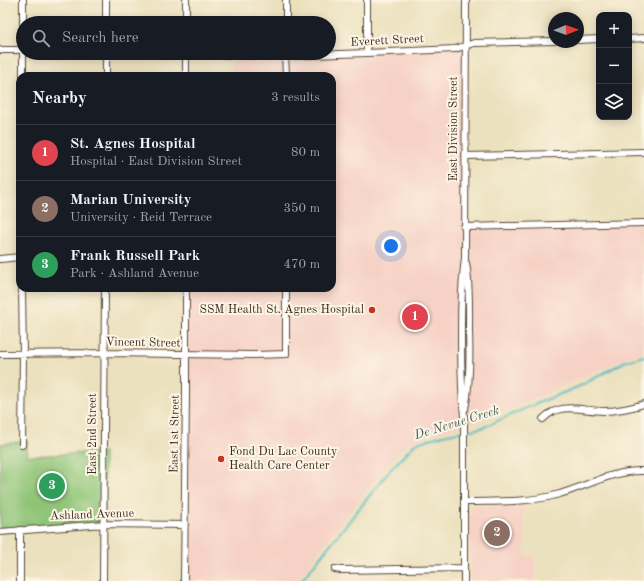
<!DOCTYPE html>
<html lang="en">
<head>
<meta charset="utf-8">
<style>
	:root { --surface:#171b24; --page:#20242c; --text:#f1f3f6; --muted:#9ea1a6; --line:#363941; --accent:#c8321e }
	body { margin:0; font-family:"Old Standard TT",serif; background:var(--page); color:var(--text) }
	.controls { position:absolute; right:12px; top:12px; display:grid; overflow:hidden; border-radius:8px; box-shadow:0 2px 10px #0003 }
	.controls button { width:36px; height:36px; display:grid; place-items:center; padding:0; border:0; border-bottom:1px solid var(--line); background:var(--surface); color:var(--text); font:20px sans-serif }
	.compass { position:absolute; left:548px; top:12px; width:36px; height:36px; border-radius:50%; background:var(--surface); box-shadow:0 2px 10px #0003; rotate:89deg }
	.you { position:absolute; left:391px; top:246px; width:14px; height:14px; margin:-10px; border:3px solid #fff; border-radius:50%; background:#1a73e8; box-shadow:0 0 0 6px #1a73e833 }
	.badge { display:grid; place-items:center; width:26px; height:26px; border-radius:50%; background:var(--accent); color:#fff; font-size:13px; font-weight:700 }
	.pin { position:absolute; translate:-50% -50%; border:2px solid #fff; box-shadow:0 1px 4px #0006 }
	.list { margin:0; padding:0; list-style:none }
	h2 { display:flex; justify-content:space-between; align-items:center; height:52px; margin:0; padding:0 16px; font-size:17px }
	h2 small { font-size:13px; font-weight:400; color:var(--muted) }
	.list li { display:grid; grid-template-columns:26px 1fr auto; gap:12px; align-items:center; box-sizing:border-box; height:56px; padding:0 16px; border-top:1px solid var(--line) }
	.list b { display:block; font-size:15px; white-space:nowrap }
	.list p { margin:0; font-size:13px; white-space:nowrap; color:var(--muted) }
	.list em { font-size:13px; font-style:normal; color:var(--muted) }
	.icon { flex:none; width:22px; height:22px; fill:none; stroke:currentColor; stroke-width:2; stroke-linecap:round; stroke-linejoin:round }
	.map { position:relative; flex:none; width:644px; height:581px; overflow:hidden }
	.search { position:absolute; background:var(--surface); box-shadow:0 2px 10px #0003; left:16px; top:16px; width:320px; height:44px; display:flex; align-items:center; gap:10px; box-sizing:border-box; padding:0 14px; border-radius:22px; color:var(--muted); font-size:15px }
	.panel { position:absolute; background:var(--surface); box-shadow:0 2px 10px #0003; left:16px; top:72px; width:320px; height:220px; border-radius:12px }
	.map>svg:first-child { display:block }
</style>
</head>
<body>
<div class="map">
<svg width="644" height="581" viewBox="0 0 644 581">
	<rect width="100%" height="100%" fill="#fcf5e5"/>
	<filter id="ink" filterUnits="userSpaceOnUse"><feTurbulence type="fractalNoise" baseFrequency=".025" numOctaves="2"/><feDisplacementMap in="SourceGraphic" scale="8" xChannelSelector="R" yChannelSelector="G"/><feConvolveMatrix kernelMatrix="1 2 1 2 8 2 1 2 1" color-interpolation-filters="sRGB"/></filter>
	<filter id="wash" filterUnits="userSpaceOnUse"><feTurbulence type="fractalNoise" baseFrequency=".012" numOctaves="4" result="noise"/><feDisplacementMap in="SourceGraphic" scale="16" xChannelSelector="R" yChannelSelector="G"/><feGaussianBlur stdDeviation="0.9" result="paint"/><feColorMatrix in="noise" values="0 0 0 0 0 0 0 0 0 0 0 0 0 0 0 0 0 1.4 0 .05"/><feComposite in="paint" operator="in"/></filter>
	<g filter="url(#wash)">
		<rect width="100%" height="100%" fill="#ece1be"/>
		<path fill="#f6d1c5" d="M 466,45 L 464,227 L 642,223 L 642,252 L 644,252 L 644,352 L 620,361 L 503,412 L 464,426 L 425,435 L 404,446 L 383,469 L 296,581 L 184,581 L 186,288 L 332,288 L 332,76 L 231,76 L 231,55 L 455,49 Z
			M 523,504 L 525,556 L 535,557 L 535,581 L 470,581 L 470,508 L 475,506 Z"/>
		<path fill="#8ec476" stroke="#64774a" d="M 27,441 L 28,456 L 104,452 L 104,524 L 0,532 L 0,444 Z"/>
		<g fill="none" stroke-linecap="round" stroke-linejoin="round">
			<path stroke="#4ab8c3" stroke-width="2" d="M 301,581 L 391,469 L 416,443 L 447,434 L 482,428 L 526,408 L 580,386 L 626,361 L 644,356"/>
		</g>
	</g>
	<g filter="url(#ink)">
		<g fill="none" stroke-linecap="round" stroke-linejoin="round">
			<defs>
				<path id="minor" d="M 367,0 L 367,53
					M 23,23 L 23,0
					M 106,23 L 106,0
					M 186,23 L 186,0
					M 286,23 L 286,0
					M 629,39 L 644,38
					M 578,40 L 599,39
					M 0,50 L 23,50
					M 189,53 L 194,54 L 285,56 L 367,53 L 455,49 L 474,43 L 554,41
					M 285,53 L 286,76
					M 23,76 L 23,46
					M 106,76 L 106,53
					M 186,76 L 186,53
					M 465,156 L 644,152
					M 464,227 L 644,223
					M 0,259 L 20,257
					M 0,354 L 104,353 L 255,355 L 286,354 L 286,288
					M 465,409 C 470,384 470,358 469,331 C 469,308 470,286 466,263
					M 543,419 C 560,401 582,411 603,411 C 617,411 631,408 644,404
					M 22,445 L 23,354 L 22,288
					M 464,502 C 494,501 526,503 556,495 C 586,487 612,470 644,471
					M 0,532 L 104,524 L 185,525
					M 335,569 L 341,570 L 464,568
					M 20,581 L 20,530
					M 103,581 L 105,288
					M 184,581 L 186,392 L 186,288
					M 464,581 L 464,416 C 461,387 461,358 461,329 C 461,305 462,281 465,258 L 466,0"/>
			</defs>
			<use href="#minor" stroke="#564536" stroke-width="8"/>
			<use href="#minor" stroke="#fff" stroke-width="6"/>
		</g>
	</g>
	<g fill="#c8321e" stroke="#fcf5e5" stroke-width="1.5">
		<circle cx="372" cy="310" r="4"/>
		<circle cx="221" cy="459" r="4"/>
	</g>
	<g text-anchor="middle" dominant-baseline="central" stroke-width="4" stroke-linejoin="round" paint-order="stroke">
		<g font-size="12" fill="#3b2a1e" stroke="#fcf5e5">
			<text transform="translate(387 41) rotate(-3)">Everett Street</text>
			<text transform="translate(454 129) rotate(-90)">East Division Street</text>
			<text transform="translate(143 343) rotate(1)">Vincent Street</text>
			<text transform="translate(93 434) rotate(-90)">East 2nd Street</text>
			<text transform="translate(175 434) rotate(-89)">East 1st Street</text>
			<text transform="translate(92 515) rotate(-2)">Ashland Avenue</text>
		</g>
		<g font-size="12" fill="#3b2a1e" stroke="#fcf5e5" text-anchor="end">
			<text x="364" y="310">SSM Health St. Agnes Hospital</text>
			<text x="229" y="452" text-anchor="start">Fond Du Lac County<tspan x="229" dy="14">Health Care Center</tspan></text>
		</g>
		<g font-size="13" font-style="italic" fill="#405c58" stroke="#fcf5e5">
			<text transform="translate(457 423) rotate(-17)">De Nevue Creek</text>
		</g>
	</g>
</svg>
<div class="controls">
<button>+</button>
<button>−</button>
<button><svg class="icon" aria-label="layers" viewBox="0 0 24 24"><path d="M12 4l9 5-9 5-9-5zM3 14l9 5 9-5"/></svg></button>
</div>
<svg class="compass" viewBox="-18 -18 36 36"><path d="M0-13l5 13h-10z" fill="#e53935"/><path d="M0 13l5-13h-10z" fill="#9ea1a6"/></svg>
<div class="you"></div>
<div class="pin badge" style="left:415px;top:317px;background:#e0444e">1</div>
<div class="pin badge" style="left:497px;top:533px;background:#8d6e63">2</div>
<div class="pin badge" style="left:52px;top:486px;background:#2e9e5b">3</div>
<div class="search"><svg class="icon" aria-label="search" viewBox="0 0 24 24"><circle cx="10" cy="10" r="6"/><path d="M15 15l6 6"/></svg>Search here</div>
<section class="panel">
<h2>Nearby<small>3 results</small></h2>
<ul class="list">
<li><span class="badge" style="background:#e0444e">1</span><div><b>St. Agnes Hospital</b><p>Hospital · East Division Street</p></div><em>80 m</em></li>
<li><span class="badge" style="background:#8d6e63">2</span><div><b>Marian University</b><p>University · Reid Terrace</p></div><em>350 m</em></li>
<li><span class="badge" style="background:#2e9e5b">3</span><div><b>Frank Russell Park</b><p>Park · Ashland Avenue</p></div><em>470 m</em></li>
</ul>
</section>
</div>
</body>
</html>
